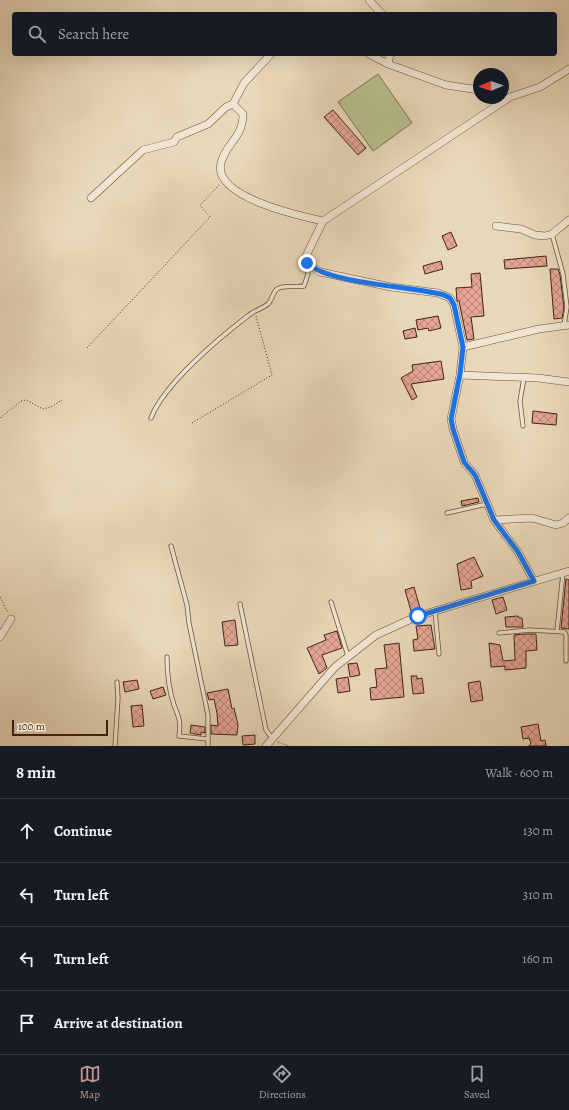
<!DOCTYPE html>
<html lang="en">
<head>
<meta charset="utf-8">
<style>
	:root { --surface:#171b24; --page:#242831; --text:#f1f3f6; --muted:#9ea1a6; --line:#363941; --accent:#c59692 }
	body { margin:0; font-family:Alegreya,serif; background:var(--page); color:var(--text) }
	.compass { position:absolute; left:473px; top:68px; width:36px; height:36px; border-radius:50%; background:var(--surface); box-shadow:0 4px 16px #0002; rotate:268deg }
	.scale { position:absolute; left:12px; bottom:10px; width:96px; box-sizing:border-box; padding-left:4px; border:2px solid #432312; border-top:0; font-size:11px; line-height:14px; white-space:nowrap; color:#432312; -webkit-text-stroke:3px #f0e5d1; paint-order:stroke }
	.stop { position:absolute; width:12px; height:12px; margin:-9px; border:3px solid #1a73e8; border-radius:50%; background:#fff }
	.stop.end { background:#1a73e8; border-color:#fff; box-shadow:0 1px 4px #0008 }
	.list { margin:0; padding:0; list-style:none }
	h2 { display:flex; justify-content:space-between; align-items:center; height:52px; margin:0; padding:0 16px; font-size:17px }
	h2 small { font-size:13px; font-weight:400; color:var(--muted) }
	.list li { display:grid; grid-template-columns:26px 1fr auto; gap:12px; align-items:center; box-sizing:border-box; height:64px; padding:0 16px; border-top:1px solid var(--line) }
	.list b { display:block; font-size:15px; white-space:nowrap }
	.list em { font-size:13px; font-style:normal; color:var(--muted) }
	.icon { flex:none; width:22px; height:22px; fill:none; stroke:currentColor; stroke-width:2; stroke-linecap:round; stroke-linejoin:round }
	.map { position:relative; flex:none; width:569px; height:746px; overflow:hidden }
	.search { position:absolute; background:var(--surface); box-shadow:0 4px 16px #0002; left:12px; right:12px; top:12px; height:44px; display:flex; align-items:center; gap:10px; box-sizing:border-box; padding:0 14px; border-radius:4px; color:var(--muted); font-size:15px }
	.sheet { height:308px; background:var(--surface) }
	nav { display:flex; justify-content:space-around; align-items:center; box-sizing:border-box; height:56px; border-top:1px solid var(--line); background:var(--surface); font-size:11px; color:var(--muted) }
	nav a { display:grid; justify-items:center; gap:2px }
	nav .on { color:var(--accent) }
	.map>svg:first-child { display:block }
</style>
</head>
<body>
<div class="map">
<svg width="569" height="746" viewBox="0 0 569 746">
	<defs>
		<pattern id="building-cross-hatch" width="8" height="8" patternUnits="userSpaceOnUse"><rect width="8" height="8" fill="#e4a594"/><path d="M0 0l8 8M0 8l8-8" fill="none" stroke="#ba8677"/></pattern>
	</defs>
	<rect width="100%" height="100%" fill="#e8d7b8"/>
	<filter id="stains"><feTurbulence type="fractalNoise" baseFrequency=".005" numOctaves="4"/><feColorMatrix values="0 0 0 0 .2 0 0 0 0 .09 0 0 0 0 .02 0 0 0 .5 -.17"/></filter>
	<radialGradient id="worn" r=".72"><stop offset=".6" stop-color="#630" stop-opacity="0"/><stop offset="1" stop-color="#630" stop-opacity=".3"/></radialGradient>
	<path fill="#b7be8e" stroke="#7d7050" d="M 378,74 L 412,123 L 373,151 L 338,102 Z"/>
	<path fill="url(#building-cross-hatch)" stroke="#432312" d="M 333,110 L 366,148 L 358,155 L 324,117 Z
		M 451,232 L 457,246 L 448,250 L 442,236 Z
		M 546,256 L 547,266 L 505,269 L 504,260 Z
		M 441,261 L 443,269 L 425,274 L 423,266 Z
		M 550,269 L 558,269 L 560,275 L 564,308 L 562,318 L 554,319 Z
		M 480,273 L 484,316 L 471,317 L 474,339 L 467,340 L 459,301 L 457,301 L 456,288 L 472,287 L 471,274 Z
		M 438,316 L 441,328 L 429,331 L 428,328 L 418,330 L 416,320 Z
		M 415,328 L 417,337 L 405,339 L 403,331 Z
		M 441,361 L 444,379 L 411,384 L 417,397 L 412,400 L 401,378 L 413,371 L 412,365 Z
		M 533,411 L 557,414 L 556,425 L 532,423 Z
		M 478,498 L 479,502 L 462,506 L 461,501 Z
		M 474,557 L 483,576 L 471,581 L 472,588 L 461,590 L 457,564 Z
		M 566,579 L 569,580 L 569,629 L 561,628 Z
		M 414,587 L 420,608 L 411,611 L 405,590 Z
		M 503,597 L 507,610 L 496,614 L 492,600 Z
		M 518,616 L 519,618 L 522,618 L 523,627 L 506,627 L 505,617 Z
		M 235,620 L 238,645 L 225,646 L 222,622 Z
		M 431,625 L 435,649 L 414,651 L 413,640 L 418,639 L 416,626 Z
		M 337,631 L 342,648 L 322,655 L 327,668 L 319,674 L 307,648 L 326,640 L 324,635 Z
		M 525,634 L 536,634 L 537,650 L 526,651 L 526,668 L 505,670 L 505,666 L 491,667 L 489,643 L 500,645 L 503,661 L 515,660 L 514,635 Z
		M 399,643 L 404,697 L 371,700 L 370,688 L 377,687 L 375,669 L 387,668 L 384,645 Z
		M 357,663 L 360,675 L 350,677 L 348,664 Z
		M 411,676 L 417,676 L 417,679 L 422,678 L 424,693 L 413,694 Z
		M 348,677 L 350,691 L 338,693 L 336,679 Z
		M 137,680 L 139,689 L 125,692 L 123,682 Z
		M 480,681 L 483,700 L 471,702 L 468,683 Z
		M 163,687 L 166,695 L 153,699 L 150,691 Z
		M 228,689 L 232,709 L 234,708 L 238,725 L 237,735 L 211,734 L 211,725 L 218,726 L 217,713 L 214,699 L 209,700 L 207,693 Z
		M 142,705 L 144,726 L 133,727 L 131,706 Z
		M 538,724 L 541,741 L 545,740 L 546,746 L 529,746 L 531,743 L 529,738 L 523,739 L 521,727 Z
		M 191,725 L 205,727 L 205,733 L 201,732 L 201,735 L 190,733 Z
		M 255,735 L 255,744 L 243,745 L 242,736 Z"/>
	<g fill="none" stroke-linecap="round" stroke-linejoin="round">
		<defs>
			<path id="service" d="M 552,234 L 563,274 L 567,307 L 564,325
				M 151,418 C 164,384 219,338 249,315 C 255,310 262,309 268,304 C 272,300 273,292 277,289 C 284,284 296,288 304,286 L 308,274 L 307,264
				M 523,426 L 520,401 L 524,378
				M 447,513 L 487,504
				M 171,546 L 187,605 L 189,623 L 208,715 L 208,746
				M 331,602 L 348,656
				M 240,604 L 266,730 L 272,738
				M 435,611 L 439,654
				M 557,631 L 563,573
				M 499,633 L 530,630 L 564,632 L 566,635 L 566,661
				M 167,657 C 167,672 169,690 174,705 C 179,718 181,721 179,736 L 207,739
				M 115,746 L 118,698 L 117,682"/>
			<path id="minor" d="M 369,0 L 382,14
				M 369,54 L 388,64 L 446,85 L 479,90
				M 388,64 L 390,54
				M 233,104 L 243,114 C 243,138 226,143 221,163 C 212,197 300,216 323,221
				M 91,198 L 143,150 L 174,142 L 177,137 L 208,124 L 226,107 L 233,104 L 244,83 L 271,54
				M 496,226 L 521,229 L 535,235 L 545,236 L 552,234 L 569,220
				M 463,347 L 539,329 L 569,325
				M 460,375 L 538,378 L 569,382
				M 494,520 L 532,518 L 556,525 L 563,523 L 569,518
				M 534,581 L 518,552 L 494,520 L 475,475 L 464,462 L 453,429 L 451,419 L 460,375 L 463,347 L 454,305 L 450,298 L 438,293 L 391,287 L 320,272 L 307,263 L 306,256 L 323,221 L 510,97 L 540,87 L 569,69
				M 0,637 L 11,619
				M 266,746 L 335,667 L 376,635 L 418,616 L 569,571"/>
		</defs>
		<use href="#service" stroke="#6c503c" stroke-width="5"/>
		<use href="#minor" stroke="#6c503c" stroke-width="8"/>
		<path stroke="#432312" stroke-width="1" stroke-dasharray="1 2" stroke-linecap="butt" d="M 87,348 L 210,217 L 200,205 L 220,184
			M 0,418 L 21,401 L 26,400 L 43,409 L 51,407 L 62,400
			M 192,423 L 272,375 L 256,316
			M 0,597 L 8,613
			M 278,742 L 289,746"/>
		<use href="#service" stroke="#f0e5d1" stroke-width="3.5"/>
		<use href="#minor" stroke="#f0e5d1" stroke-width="7"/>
	</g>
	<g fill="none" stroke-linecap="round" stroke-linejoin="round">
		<path stroke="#1a73e8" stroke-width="5" d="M 307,263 C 329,284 411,286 444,295 L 450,298 L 454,305 L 463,347 L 460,374 L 451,419 L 453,429 L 464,462 L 475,475 L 494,520 L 518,552 L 534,581 L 418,616"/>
	</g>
	<rect width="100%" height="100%" filter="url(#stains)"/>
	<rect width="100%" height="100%" fill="url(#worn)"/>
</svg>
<svg class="compass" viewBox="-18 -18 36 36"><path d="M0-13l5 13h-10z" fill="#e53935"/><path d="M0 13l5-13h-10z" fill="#9ea1a6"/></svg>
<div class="scale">100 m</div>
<div class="stop" style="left:418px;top:616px"></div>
<div class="stop end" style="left:307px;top:263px"></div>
<div class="search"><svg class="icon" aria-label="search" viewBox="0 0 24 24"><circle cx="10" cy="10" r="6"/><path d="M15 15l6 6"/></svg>Search here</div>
</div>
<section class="sheet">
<h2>8 min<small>Walk · 600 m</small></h2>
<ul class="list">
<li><svg class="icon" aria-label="ahead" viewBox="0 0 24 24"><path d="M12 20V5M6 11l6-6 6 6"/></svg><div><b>Continue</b></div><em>130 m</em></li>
<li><svg class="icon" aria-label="left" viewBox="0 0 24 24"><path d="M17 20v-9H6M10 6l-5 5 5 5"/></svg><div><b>Turn left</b></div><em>310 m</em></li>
<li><svg class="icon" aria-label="left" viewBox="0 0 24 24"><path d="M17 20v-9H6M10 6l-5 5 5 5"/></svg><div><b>Turn left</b></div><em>160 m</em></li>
<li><svg class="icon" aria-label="arrive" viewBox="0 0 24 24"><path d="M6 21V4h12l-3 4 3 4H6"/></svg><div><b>Arrive at destination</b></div></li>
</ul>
</section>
<nav>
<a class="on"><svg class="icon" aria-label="map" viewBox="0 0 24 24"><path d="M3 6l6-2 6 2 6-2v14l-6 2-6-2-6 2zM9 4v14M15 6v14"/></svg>Map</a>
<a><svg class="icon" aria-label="directions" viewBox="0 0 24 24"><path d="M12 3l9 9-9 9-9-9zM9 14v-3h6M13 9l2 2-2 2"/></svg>Directions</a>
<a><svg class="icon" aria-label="saved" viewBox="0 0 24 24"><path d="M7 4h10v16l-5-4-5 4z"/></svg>Saved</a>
</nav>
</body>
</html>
